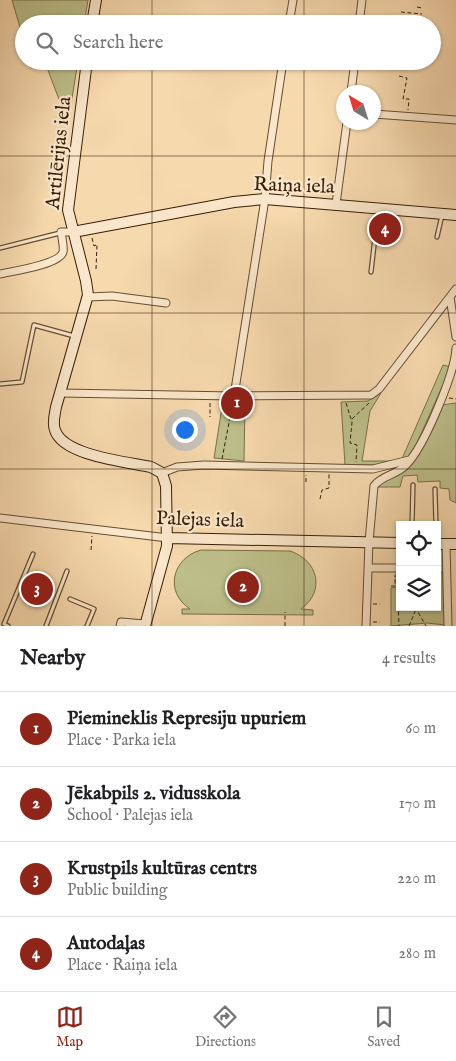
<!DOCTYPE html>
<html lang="en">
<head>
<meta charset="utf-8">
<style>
	:root { --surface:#fff; --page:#f6f6f6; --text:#202124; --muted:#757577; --line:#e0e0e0; --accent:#8f2418 }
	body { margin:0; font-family:"IM FELL English",serif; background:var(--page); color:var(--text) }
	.controls { position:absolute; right:15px; bottom:15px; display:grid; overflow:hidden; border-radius:0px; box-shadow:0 1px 4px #0004 }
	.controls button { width:45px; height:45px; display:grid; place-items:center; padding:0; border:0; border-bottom:1px solid var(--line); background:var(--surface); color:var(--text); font:25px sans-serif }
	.compass { position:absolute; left:336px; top:85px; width:45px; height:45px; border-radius:50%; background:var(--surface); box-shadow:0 1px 4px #0004; rotate:322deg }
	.you { position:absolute; left:184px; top:429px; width:18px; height:18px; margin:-12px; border:4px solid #fff; border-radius:50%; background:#1a73e8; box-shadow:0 0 0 8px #1a73e833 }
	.badge { display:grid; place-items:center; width:32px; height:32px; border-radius:50%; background:var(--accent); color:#fff; font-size:16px; font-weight:700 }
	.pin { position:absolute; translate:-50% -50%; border:2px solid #fff; box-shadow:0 1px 5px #0006 }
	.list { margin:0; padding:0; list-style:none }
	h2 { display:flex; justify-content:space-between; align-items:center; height:65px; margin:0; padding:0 20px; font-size:21px }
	h2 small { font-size:16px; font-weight:400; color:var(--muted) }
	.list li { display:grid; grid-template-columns:32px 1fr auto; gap:15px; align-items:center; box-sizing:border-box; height:75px; padding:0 20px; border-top:1px solid var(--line) }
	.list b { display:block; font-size:19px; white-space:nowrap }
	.list p { margin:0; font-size:16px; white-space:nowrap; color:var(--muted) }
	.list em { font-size:16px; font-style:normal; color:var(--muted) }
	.icon { flex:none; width:28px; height:28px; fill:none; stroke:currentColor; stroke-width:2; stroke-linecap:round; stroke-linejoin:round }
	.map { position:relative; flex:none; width:456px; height:626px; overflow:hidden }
	.search { position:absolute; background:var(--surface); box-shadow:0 1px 4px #0004; left:15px; right:15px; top:15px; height:55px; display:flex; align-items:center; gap:12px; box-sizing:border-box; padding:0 18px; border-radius:28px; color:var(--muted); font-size:19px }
	.sheet { height:365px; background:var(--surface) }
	nav { display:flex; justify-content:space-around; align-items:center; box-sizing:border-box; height:70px; border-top:1px solid var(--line); background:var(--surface); font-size:14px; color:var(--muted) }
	nav a { display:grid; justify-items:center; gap:2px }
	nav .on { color:var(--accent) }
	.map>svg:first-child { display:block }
</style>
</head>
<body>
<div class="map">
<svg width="456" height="626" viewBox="0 0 456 626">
	<rect width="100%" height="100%" fill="#f7d9ae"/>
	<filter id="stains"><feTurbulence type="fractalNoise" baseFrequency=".004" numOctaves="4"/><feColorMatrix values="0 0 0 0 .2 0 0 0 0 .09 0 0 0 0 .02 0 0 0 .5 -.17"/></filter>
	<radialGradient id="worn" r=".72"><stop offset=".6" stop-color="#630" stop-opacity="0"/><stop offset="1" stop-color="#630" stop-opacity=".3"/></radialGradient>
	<path fill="#bdbf8a" stroke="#796f4a" d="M 12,0 L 88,0 L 84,24 L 24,24 L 24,41 Z
		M 29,61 L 78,61 L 68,123 L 46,65 L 31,68 Z
		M 443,365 L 451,367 L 412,454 C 393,469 368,464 345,465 L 341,402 L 368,401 L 381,393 L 370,411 L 362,461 L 401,461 Z
		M 223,401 L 245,402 L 244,461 L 214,458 Z
		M 456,403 L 456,503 L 450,500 L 449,489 L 440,488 L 440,481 L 418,482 L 417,475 L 403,476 L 400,487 L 377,487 L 380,483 L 397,475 L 442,405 Z
		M 201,550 L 290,551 C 318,560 326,591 301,609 L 313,610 L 313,615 L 182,614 L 182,609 L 190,609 C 164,592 172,558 201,550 Z
		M 396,570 L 400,571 L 400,607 L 437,607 L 437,572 L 443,572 L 445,625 L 427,623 L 391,626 L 391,588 L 396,587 Z"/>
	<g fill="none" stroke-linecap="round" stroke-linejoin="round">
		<defs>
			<path id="lane" d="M 437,237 L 442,215
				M 0,248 L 60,233
				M 371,272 L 378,211
				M 0,384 L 22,382 L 34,325 L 74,336
				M 435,489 L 436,525
				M 412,525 L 413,485
				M 70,599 L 94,609 L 87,626
				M 8,626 L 4,624 L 33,554
				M 46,626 L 67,571"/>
			<path id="street" d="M 289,24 L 293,0
				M 359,24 L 362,0
				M 351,92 L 355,61
				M 374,114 L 456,120
				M 336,204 L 347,122
				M 0,274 C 13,271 59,265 63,252 C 64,247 62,238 61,232 L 73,232
				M 88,297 L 112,296 L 166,303
				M 450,297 L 456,337
				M 60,393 L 234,396 L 371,395 L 379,389 L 456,289
				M 234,396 L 265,199 L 268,161 L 283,61
				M 162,473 L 177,467 L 204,465 L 373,469 L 409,460
				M 0,518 L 168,538
				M 446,544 L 448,626
				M 368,568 L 400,568
				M 120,626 L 121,622 L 145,624
				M 366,626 L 369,542 L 374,486 C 382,475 397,475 406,465 C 424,447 455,373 456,348"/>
			<path id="secondary" d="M 92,24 L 96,0
				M 87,61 L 68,210 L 86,281 L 88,295 L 56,407 C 55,414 52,423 55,430 C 63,456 128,462 151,467 L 162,473 L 166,486 L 167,546 L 145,626
				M 73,232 L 234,202 L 265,199 L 456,215
				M 168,538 L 400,543
				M 437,544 L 456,544"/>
		</defs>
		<use href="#lane" stroke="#664e32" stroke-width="5.5"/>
		<use href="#street" stroke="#664e32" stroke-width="9"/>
		<use href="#secondary" stroke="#351f09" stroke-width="12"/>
		<path stroke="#351f09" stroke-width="1" stroke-dasharray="4 2.5" stroke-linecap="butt" d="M 417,7 L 422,8
			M 401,12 L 422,14
			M 399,76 L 407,78 L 403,99 L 409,99 L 408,110
			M 92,238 L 94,246 L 96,245
			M 96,269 L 97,244
			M 449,398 L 456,399
			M 210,403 L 210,417
			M 346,403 L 352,422 L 350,443 L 357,445 L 356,462
			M 352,419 L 369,403
			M 222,459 L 233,402
			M 306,482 L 306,475
			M 320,499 L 322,490 L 329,488 L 329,474
			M 91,550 L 92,536
			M 397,579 L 399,626
			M 391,586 L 395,586 L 395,575
			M 373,604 L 380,604
			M 415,607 L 426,626
			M 373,622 L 380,622
			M 285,626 L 285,612
			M 409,626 L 417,607"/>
		<use href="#lane" stroke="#fae6ca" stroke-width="3"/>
		<use href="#street" stroke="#fae6ca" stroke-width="7"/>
		<use href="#secondary" stroke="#fae6ca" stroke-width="10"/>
	</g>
	<path fill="none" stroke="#351f09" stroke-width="1" stroke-opacity="0.55" d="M 152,0 L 152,24M 304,0 L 304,24M 152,61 L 152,626M 304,61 L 304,626M 0,156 L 456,156M 0,313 L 456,313M 0,469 L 456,469"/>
	<g text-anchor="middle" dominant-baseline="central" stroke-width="4.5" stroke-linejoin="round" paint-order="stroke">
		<g font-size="20" fill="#351f09" stroke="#fae6ca">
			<text transform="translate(59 153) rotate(-84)">Artilērijas iela</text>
			<text transform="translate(294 186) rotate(2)">Raiņa iela</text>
			<text transform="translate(200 520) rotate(2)">Palejas iela</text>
		</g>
	</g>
	<rect width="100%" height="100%" filter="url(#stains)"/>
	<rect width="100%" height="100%" fill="url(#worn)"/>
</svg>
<div class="controls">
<button><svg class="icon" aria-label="locate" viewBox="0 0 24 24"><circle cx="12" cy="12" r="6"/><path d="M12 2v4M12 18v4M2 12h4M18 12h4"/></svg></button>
<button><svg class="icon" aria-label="layers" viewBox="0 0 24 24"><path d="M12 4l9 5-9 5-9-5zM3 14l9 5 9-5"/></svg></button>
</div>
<svg class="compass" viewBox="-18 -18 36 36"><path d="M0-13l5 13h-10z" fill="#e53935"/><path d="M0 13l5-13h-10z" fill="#757577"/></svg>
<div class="you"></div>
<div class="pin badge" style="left:237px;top:403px">1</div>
<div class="pin badge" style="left:243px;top:587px">2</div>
<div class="pin badge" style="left:37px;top:589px">3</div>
<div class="pin badge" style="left:385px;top:229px">4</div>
<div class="search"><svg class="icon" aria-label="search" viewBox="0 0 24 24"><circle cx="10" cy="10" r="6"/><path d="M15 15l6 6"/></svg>Search here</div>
</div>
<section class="sheet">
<h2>Nearby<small>4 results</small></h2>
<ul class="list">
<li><span class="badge">1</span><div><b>Piemineklis Represiju upuriem</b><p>Place · Parka iela</p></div><em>60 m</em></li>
<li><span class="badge">2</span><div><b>Jēkabpils 2. vidusskola</b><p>School · Palejas iela</p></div><em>170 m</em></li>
<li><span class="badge">3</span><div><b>Krustpils kultūras centrs</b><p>Public building</p></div><em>220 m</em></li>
<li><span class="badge">4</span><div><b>Autodaļas</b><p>Place · Raiņa iela</p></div><em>280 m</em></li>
</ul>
</section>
<nav>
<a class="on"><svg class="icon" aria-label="map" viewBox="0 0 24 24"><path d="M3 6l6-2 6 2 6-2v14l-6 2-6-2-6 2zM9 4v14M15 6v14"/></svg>Map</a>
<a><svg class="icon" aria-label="directions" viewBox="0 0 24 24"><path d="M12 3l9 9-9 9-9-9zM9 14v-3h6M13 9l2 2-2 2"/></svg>Directions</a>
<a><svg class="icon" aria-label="saved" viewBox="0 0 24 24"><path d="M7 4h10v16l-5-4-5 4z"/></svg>Saved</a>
</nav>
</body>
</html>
